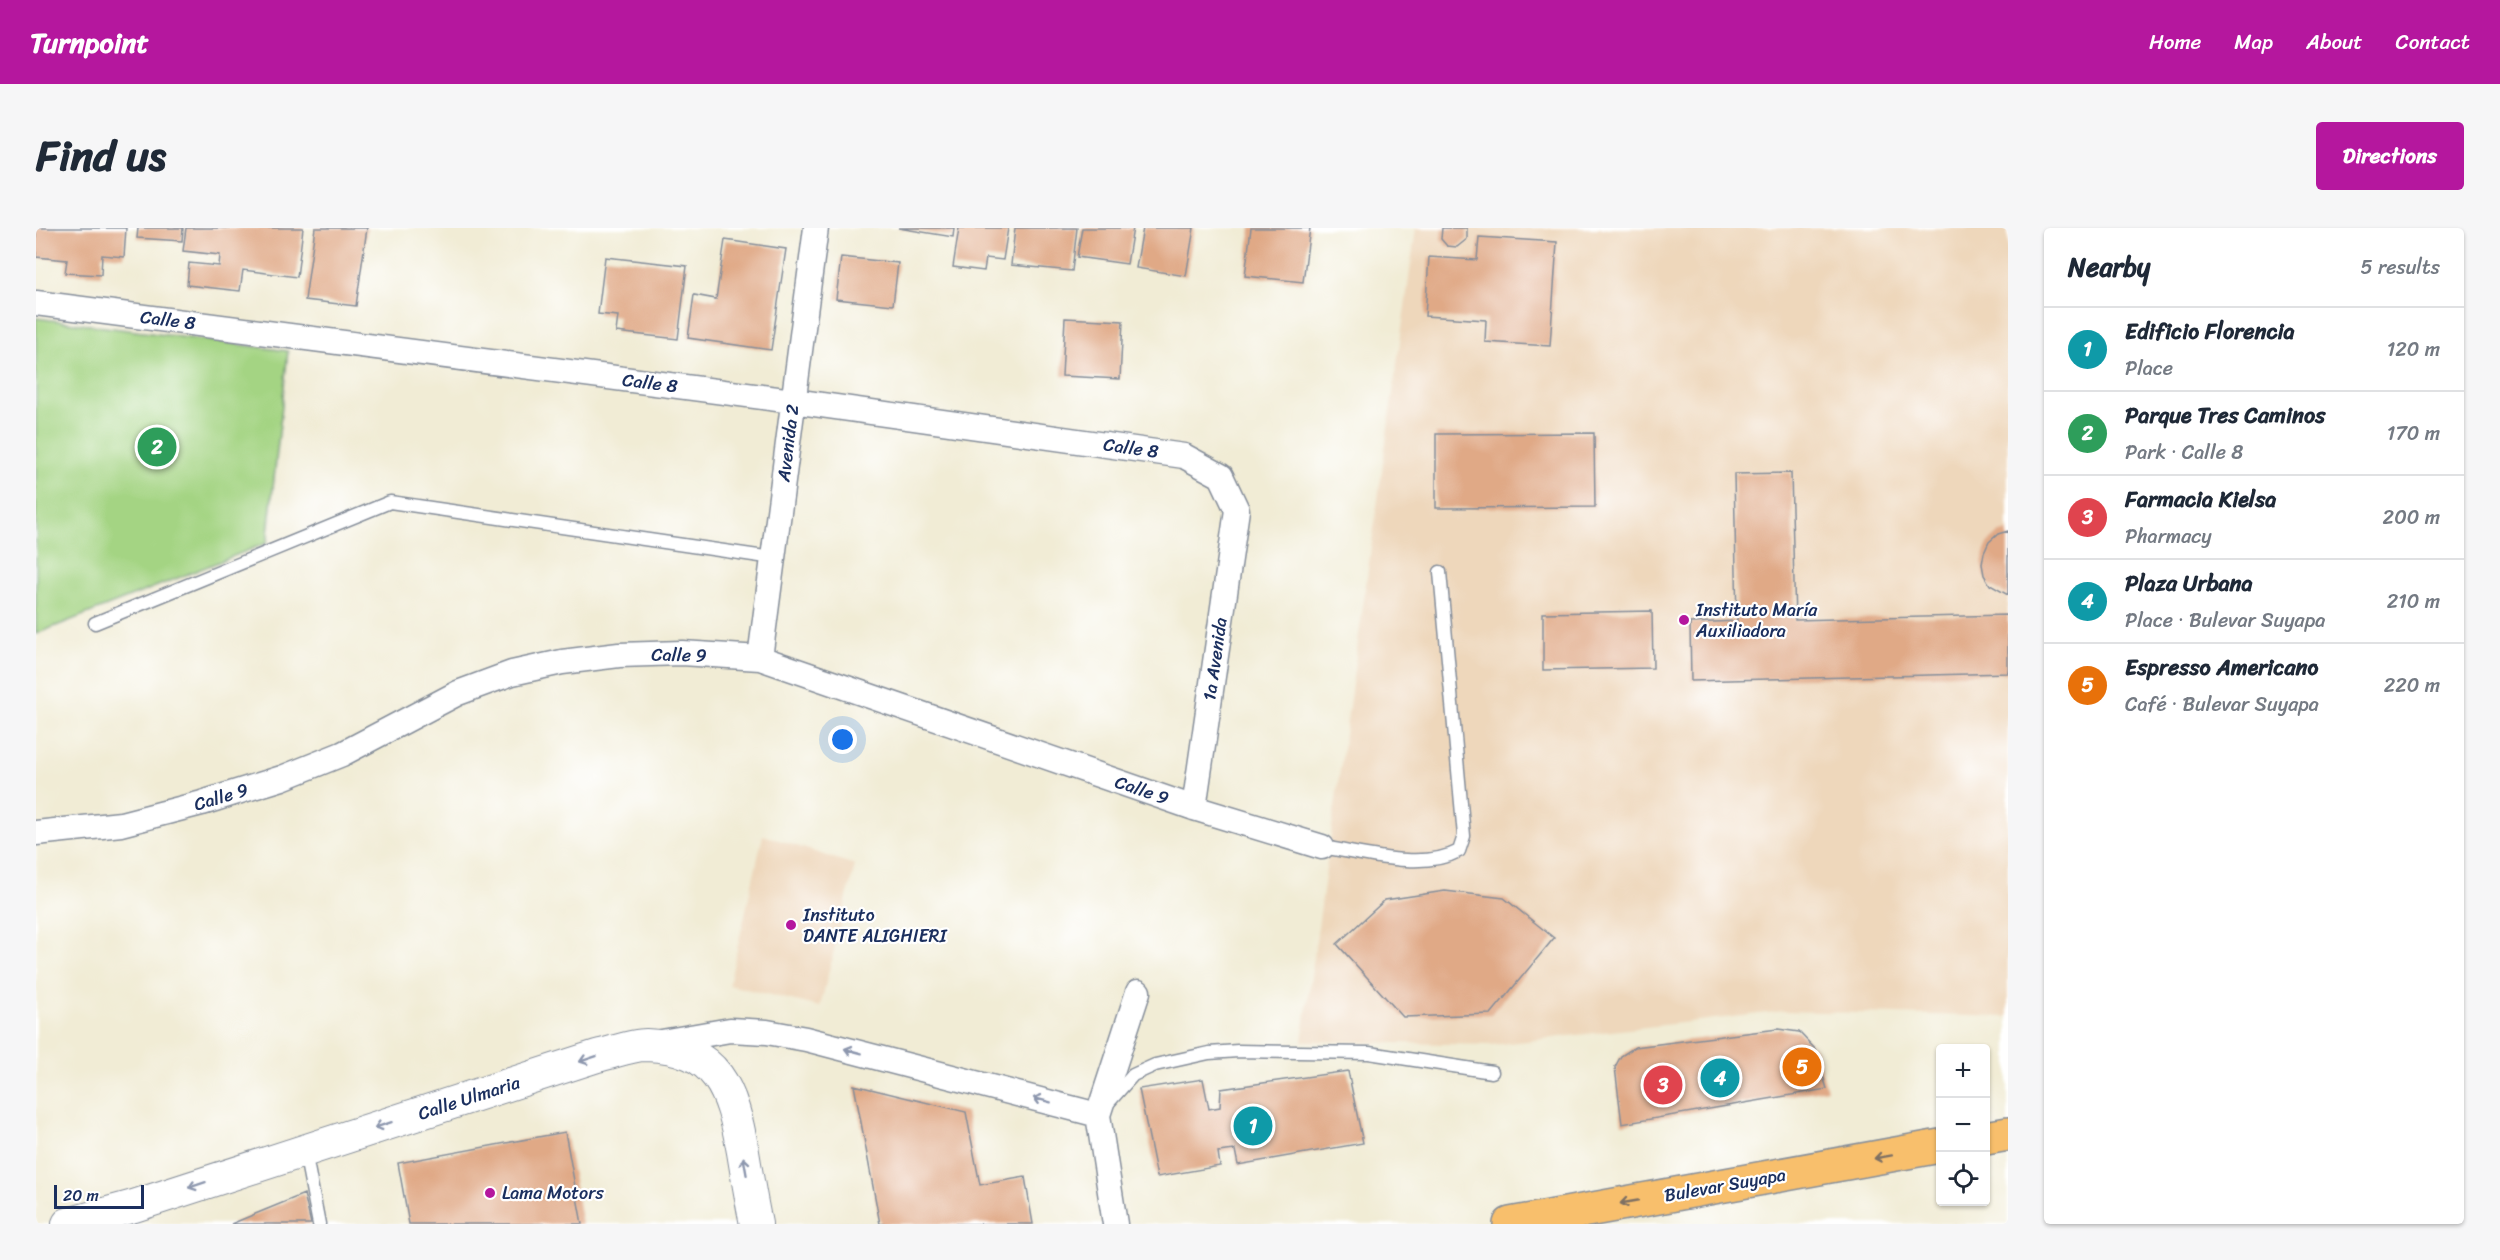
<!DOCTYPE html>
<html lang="en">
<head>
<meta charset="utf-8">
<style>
	:root { --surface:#fff; --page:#f6f6f7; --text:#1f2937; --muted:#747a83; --line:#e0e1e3; --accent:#b5179e }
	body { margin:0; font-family:Sriracha,sans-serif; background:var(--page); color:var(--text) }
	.controls { position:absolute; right:18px; bottom:18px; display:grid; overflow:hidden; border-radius:6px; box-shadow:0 2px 4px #0004 }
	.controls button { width:54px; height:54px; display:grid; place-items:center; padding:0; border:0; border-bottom:2px solid var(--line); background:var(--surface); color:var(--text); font:30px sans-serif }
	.scale { position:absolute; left:18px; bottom:15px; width:90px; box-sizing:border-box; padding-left:6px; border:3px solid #1b2f5e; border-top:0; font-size:16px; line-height:21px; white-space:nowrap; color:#1b2f5e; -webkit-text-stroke:4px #fff; paint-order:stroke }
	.you { position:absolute; left:807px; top:512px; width:21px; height:21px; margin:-15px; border:4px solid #fff; border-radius:50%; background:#1a73e8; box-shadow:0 0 0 9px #1a73e833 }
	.badge { display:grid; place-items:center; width:39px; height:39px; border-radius:50%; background:var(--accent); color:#fff; font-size:20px; font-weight:700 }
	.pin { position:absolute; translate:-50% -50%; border:3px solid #fff; box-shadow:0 2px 6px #0006 }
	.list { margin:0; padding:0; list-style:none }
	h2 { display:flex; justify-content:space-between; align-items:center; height:78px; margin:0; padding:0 24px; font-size:26px }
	h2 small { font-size:20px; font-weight:400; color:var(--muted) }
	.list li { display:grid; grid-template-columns:39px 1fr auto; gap:18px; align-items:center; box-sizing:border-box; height:84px; padding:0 24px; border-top:2px solid var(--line) }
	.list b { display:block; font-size:22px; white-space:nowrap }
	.list p { margin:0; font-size:20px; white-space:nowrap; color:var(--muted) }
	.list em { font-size:20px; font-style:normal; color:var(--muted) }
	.icon { flex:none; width:33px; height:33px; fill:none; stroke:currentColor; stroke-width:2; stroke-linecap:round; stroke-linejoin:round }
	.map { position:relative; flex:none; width:1972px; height:996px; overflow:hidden; border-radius:6px }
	header { display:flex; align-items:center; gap:36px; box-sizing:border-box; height:84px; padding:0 30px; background:var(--accent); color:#fff }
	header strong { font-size:28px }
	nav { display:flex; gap:33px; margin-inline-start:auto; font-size:21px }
	.intro { display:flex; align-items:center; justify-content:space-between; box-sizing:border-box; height:144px; padding:0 36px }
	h1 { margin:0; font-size:42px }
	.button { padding:15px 27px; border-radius:6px; background:var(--accent); color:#fff; font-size:21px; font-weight:700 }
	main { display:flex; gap:36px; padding:0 36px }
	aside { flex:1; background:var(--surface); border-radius:6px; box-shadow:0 2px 4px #0004 }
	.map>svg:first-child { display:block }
</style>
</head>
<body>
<header>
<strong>Turnpoint</strong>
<nav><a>Home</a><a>Map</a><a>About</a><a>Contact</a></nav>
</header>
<div class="intro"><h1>Find us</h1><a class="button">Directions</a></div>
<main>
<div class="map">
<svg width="1972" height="996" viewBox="0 0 1972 996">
	<rect width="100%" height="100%" fill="#fff"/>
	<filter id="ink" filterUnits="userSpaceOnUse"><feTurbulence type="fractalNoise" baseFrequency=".0167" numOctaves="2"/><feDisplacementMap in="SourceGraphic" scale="12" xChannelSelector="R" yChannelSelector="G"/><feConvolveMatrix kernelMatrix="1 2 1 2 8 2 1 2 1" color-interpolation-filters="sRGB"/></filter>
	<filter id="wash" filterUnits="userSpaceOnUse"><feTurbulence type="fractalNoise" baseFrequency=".008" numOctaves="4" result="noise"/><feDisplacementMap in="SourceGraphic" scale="24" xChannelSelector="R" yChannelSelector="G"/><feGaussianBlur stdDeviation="1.35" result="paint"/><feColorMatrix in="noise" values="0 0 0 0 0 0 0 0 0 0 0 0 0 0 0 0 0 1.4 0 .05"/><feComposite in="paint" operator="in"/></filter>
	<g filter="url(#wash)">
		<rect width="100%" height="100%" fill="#f1ecd5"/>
		<path fill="#eed7bb" d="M 1380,0 L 1972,0 L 1972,789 L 1748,783 L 1456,817 L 1266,813 Z
			M 727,607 L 819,637 L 784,779 L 693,757 Z"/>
		<path fill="#a4d483" stroke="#608270" stroke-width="1.5" d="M 0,90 L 252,123 L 231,315 L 0,406 Z"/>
		<g id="blocks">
			<path fill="#e0a986" d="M 0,0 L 90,0 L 88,29 L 66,27 L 65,47 L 29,45 L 31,32 L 0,29 Z
				M 102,0 L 147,0 L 146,13 L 101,10 Z
				M 150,0 L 267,0 L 261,49 L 207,42 L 204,63 L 151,57 L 153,35 L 183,38 L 184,27 L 147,23 Z
				M 279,0 L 331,0 L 320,78 L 269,72 Z
				M 862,0 L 918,0 L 917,9 Z
				M 923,0 L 972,0 L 967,32 L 950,30 L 948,43 L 917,39 Z
				M 979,0 L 1041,0 L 1036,43 L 975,37 Z
				M 1046,0 L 1097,0 L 1091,36 L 1041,29 Z
				M 1107,0 L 1158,0 L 1150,48 L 1100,40 Z
				M 1215,0 L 1274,0 L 1267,54 L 1209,48 Z
				M 1406,0 L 1431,0 L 1431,11 L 1421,19 L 1411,18 L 1405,11 Z
				M 1443,9 L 1521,14 L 1514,118 L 1449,114 L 1450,92 L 1389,88 L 1393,29 L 1441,32 Z
				M 689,12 L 750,21 L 735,122 L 652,110 L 658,67 L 680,71 Z
				M 569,29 L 651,38 L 642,111 L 580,104 L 582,88 L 562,86 Z
				M 805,29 L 862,35 L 857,77 L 800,71 Z
				M 1029,90 L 1087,93 L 1084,151 L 1026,148 Z
				M 1558,205 L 1559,279 L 1400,280 L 1400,206 Z
				M 1755,245 L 1759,392 L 1972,387 L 1972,445 L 1655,453 L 1654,395 L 1701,393 L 1698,246 Z
				M 1972,303 L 1972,367 L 1954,357 L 1948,347 L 1946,336 L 1948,325 L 1953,314 L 1962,306 Z
				M 1616,383 L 1617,440 L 1507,442 L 1507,385 Z
				M 1409,663 L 1468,670 L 1518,710 L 1455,786 L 1367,789 L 1301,716 L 1349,672 Z
				M 1742,801 L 1763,804 L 1779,821 L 1791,861 L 1586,896 L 1579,839 L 1585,828 L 1599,819 Z
				M 1312,843 L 1327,915 L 1202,937 L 1199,922 L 1182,924 L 1184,938 L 1121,949 L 1103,861 L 1167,851 L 1173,881 L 1184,879 L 1185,861 Z
				M 818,857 L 930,884 L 944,957 L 989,949 L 997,996 L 844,996 Z
				M 529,904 L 546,996 L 373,996 L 362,935 Z
				M 268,966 L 275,996 L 195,996 Z"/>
		</g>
	</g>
	<g filter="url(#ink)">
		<use href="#blocks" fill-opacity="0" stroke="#868e9a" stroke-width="1.5"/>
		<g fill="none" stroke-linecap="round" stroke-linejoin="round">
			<defs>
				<path id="service" d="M 59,395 L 354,274 L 737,330
					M 1286,619 C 1326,625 1386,643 1423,623 L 1428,608 L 1404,344
					M 1073,874 L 1097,847 L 1119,837 L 1173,825 L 1202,823 L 1333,825 L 1456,844
					M 269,924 L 283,996"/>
				<path id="minor" d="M 0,75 L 757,173 L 1148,228 L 1185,248 L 1201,282 L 1158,580
					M 724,430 L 780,0
					M 0,605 L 85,596 L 166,575 L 246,550 L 306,526 L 422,465 L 476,445 L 526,434 L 583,427 L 646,425 L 724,430 L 1158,580 L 1286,619
					M 620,815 L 694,802 L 731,804 L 770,811 L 1062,887
					M 1079,996 L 1062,887 L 1102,764"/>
				<path id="tertiary" d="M 32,996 L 98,978 L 561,828 C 576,825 595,817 610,817 C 683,819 696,863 707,924 C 711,948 715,972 720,996"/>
				<path id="primary" d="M 1950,910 L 1972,906
					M 1474,996 L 1904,918"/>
			</defs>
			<use href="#service" stroke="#868e9a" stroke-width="15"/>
			<use href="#minor" stroke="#868e9a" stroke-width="27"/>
			<use href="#tertiary" stroke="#868e9a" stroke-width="34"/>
			<use href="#primary" stroke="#868e9a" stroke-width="36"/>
			<use href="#service" stroke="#fff" stroke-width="12"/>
			<use href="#minor" stroke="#fff" stroke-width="24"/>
			<use href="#tertiary" stroke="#fff" stroke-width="32"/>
			<use href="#primary" stroke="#f8bf6c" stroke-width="33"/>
		</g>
		<defs><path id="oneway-shaft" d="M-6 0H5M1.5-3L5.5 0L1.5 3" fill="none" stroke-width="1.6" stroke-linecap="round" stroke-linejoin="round" transform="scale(1.5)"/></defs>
		<g stroke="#8d97ae">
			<use href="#oneway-shaft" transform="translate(817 823) rotate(-165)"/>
			<use href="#oneway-shaft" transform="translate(552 831) rotate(162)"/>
			<use href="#oneway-shaft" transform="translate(1006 872) rotate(-165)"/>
			<use href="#oneway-shaft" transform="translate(347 897) rotate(162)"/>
			<use href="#oneway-shaft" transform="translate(709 938) rotate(-100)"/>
			<use href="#oneway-shaft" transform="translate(161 957) rotate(162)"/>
		</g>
		<g stroke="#7e7064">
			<use href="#oneway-shaft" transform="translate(1847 929) rotate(170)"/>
			<use href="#oneway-shaft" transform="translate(1593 974) rotate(170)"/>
		</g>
	</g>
	<g fill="#b5179e" stroke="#fff" stroke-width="2">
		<circle cx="1648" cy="392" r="6"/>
		<circle cx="755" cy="697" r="6"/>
		<circle cx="454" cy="965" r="6"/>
	</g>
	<g text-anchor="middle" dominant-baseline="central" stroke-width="4.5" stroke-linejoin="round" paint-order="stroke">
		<g font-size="18" fill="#1b2f5e" stroke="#fff">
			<text transform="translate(132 92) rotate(7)">Calle 8</text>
			<text transform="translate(614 155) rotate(7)">Calle 8</text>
			<text transform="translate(752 215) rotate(-83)">Avenida 2</text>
			<text transform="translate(1095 220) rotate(8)">Calle 8</text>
			<text transform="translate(643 427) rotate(1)">Calle 9</text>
			<text transform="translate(1179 431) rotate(-82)">1a Avenida</text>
			<text transform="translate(1106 562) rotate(19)">Calle 9</text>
			<text transform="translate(185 569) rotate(-17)">Calle 9</text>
			<text transform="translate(433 870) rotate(-18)">Calle Ulmaria</text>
			<text transform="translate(1689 957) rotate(-10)">Bulevar Suyapa</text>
		</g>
		<g font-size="18" fill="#1b2f5e" stroke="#fff" text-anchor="start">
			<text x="1660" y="382">Instituto María<tspan x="1660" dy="21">Auxiliadora</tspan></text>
			<text x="767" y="687">Instituto<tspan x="767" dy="21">DANTE ALIGHIERI</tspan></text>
			<text x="466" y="965">Lama Motors</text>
		</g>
	</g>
</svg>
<div class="controls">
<button>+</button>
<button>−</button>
<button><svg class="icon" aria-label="locate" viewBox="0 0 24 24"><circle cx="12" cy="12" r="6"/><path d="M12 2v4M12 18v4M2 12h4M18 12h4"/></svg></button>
</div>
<div class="scale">20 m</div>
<div class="you"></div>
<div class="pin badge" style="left:1217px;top:898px;background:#0f9aa8">1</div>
<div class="pin badge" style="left:121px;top:219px;background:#2e9e5b">2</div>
<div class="pin badge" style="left:1627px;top:857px;background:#e0444e">3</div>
<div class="pin badge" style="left:1684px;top:850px;background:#0f9aa8">4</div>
<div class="pin badge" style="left:1766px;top:839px;background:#e8710a">5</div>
</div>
<aside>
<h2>Nearby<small>5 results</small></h2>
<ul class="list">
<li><span class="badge" style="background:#0f9aa8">1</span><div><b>Edificio Florencia</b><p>Place</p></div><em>120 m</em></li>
<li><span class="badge" style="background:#2e9e5b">2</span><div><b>Parque Tres Caminos</b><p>Park · Calle 8</p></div><em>170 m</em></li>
<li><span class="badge" style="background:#e0444e">3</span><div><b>Farmacia Kielsa</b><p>Pharmacy</p></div><em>200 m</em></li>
<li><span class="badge" style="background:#0f9aa8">4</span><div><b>Plaza Urbana</b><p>Place · Bulevar Suyapa</p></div><em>210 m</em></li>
<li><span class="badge" style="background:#e8710a">5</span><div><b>Espresso Americano</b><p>Café · Bulevar Suyapa</p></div><em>220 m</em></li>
</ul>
</aside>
</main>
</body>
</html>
